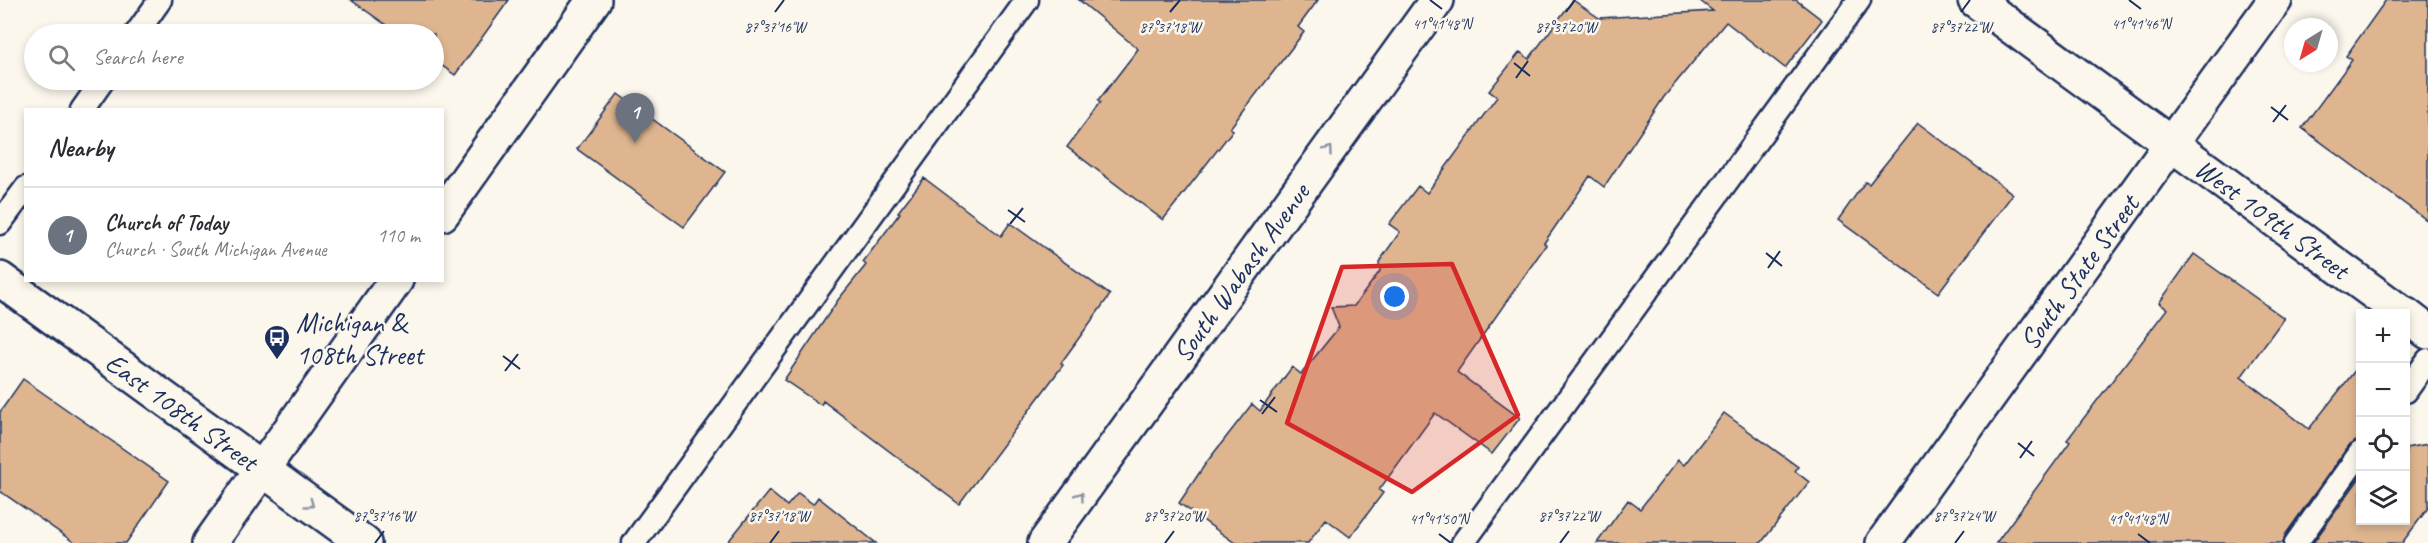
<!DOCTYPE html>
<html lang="en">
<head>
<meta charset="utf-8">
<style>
	:root { --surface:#fff; --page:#f2f2f3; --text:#2b2b33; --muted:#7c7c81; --line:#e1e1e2; --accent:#111827 }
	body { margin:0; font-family:Caveat,sans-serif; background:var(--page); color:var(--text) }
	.controls { position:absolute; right:18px; bottom:18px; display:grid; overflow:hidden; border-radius:0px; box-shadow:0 3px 9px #0003 }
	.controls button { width:54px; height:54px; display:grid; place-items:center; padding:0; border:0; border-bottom:2px solid var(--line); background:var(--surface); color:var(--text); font:30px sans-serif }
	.compass { position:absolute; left:2284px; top:18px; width:54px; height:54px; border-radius:50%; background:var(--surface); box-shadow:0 3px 9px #0003; rotate:217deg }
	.you { position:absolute; left:1395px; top:297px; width:21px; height:21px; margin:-15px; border:4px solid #fff; border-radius:50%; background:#1a73e8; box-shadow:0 0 0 9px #1a73e833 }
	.badge { display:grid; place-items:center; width:39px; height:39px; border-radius:50%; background:var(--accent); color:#fff; font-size:20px; font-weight:700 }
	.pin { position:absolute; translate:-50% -50px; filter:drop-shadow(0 2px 3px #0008) }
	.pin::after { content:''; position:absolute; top:32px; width:21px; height:18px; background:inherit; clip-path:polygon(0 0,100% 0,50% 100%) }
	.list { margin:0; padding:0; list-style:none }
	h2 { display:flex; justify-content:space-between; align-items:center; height:78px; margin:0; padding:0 24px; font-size:26px }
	h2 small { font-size:20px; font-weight:400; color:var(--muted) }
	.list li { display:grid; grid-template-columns:39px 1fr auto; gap:18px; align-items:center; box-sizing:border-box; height:96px; padding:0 24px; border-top:2px solid var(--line) }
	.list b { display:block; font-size:22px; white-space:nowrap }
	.list p { margin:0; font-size:20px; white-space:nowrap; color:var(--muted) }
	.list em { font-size:20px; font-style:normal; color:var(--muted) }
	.icon { flex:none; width:33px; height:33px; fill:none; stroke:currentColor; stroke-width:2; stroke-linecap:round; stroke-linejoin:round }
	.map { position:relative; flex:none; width:2428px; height:543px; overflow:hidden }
	.search { position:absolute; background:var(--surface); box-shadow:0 3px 9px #0003; left:24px; top:24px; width:420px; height:66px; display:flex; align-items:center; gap:15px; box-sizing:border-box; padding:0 21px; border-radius:33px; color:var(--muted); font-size:22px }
	.panel { position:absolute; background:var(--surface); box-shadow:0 3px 9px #0003; left:24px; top:108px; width:420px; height:174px; border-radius:0px }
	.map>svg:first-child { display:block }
</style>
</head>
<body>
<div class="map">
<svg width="2428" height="543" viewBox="0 0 2428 543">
	<rect width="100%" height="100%" fill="#fbf7ec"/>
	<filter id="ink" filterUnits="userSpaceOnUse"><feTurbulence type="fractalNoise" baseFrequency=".0167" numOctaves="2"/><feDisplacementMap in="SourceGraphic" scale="12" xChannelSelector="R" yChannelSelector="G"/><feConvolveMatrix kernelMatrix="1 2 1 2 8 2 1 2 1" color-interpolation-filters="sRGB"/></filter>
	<g filter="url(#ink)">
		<path fill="#deb58f" stroke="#1b2f5e" stroke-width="1.5" d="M 351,0 L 509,0 L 455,75 L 434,60 L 434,34 L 399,34 Z
			M 1079,0 L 1318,0 L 1298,27 L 1304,32 L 1230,128 L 1233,130 L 1163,220 L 1067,147 L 1100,103 L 1098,101 L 1138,49 Z
			M 1573,0 L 1599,18 L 1713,11 L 1699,0 L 1796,0 L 1822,20 L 1785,68 L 1726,22 L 1664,97 L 1604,187 L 1590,176 L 1544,243 L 1546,245 L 1457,372 L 1520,418 L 1492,454 L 1435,413 L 1379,490 L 1383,493 L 1350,537 L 1326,519 L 1308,543 L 1235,543 L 1179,503 L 1206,463 L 1252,404 L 1260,411 L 1292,367 L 1301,374 L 1339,327 L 1331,307 L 1354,306 L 1380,271 L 1379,262 L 1400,232 L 1389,224 L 1418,186 L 1427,193 L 1497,97 L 1489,91 L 1520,52 L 1529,59 Z
			M 2386,0 L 2428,0 L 2428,221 L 2302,128 L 2352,60 L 2346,56 Z
			M 618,94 L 725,172 L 684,227 L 577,149 Z
			M 1918,123 L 2013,194 L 1938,293 L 1838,220 L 1865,182 L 1869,184 Z
			M 924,178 L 1001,236 L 1010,223 L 1110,295 L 1061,363 L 1063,365 L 959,504 L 823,401 L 821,405 L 784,380 L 838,300 L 866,265 L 863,262 L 900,213 L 898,212 Z
			M 2194,254 L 2284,318 L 2241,377 L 2309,429 L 2361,363 L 2361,440 L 2349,445 L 2285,535 L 2283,543 L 1996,543 L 2070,442 L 2067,440 L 2167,309 L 2159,303 Z
			M 23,379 L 169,481 L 126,543 L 75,543 L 0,491 L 0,412 Z
			M 1724,413 L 1798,467 L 1795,471 L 1809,482 L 1761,543 L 1597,543 L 1628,500 L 1640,509 L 1678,460 L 1684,465 Z
			M 2428,444 L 2428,508 L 2402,543 L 2313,543 L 2361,476 L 2361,520 L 2406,520 L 2406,448 Z
			M 769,491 L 787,506 L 798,493 L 813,504 L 818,497 L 876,543 L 727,543 Z"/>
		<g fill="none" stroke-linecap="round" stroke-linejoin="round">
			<defs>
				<path id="lane" d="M 136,34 L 160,0
					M 82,110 L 103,80
					M 0,223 L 26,188
					M 2406,391 L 2428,360
					M 634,543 L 1027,0
					M 1463,543 L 1859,0
					M 2296,543 L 2360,453"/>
				<g id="street">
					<path id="s1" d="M 1975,0 L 2403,314"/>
					<path id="s2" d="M 0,279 L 364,543"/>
					<path d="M 2406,315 L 2428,332"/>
					<path id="s3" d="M 1045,543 L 1437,0"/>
				</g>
				<g id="secondary">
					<path d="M 442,214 L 594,0"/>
					<path d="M 210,543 L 396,280"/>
					<path id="s4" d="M 1883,543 L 2275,0"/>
				</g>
			</defs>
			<use href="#lane" stroke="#1b2f5e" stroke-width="27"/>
			<use href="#street" stroke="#1b2f5e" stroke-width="38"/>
			<use href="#secondary" stroke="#1b2f5e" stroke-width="38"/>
			<use href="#lane" stroke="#fbf7ec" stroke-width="22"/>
			<use href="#street" stroke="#fbf7ec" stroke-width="33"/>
			<use href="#secondary" stroke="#fbf7ec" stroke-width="33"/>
		</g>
		<defs><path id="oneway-chevron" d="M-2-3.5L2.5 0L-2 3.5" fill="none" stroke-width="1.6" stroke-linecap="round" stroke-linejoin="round" transform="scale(1.5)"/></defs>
		<g stroke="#8b93a5">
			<use href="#oneway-chevron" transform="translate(1329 150) rotate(-54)"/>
			<use href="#oneway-chevron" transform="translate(1080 496) rotate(-54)"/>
			<use href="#oneway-chevron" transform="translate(310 504) rotate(36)"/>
		</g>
	</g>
	<path fill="#d62828" fill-opacity="0.2" stroke="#d62828" stroke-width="4.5" stroke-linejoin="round" d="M 1452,264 L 1518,415 L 1412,492 L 1287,423 L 1342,267 Z"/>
	<path fill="none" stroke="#1b2f5e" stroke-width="2" d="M 1430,0 L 1442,9M 2129,0 L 2141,9M 775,12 L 784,0M 1170,12 L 1180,0M 1566,12 L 1575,0M 1961,12 L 1970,0M 1514,63 L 1530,76M 1516,78 L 1528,61M 2271,107 L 2288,120M 2273,122 L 2286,105M 1008,210 L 1025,222M 1010,224 L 1023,208M 1766,253 L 1782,266M 1768,268 L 1780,251M 503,356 L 520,369M 505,371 L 518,354M 1260,400 L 1277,412M 1262,414 L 1275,397M 2018,443 L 2034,456M 2020,458 L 2032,441M 1439,534 L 1451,543M 2138,534 L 2150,543M 375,543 L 384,531M 770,543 L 779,531M 1165,543 L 1174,531M 1560,543 L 1569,531M 1955,543 L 1964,531"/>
	<defs>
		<symbol id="bus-pin" viewBox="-11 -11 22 30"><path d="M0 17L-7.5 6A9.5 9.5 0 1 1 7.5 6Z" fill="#1b2f5e" stroke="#fbf7ec"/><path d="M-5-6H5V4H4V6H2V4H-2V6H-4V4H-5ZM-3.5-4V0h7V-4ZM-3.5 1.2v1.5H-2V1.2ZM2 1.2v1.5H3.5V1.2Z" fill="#fff"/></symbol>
	</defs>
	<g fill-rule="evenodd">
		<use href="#bus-pin" x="262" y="323" width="30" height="40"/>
	</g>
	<g text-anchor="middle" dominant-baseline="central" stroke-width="5" stroke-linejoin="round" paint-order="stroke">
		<g font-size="28" fill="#1b2f5e" stroke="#fbf7ec">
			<text stroke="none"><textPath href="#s1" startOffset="369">West 109th Street</textPath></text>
			<text stroke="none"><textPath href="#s3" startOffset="334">South Wabash Avenue</textPath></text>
			<text stroke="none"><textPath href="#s4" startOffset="334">South State Street</textPath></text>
			<text stroke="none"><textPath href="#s2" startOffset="225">East 108th Street</textPath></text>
		</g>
		<g font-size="28" fill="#1b2f5e" stroke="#fbf7ec" text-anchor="start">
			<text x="296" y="322">Michigan &amp;<tspan x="296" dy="32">108th Street</tspan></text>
		</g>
	</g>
	<g font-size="15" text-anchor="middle" fill="#1b2f5e" stroke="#fbf7ec" stroke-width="5" stroke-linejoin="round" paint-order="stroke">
		<text x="1442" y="29">41°41'48"N</text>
		<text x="2141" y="29">41°41'46"N</text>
		<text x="775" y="32">87°37'16"W</text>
		<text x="1170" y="32">87°37'18"W</text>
		<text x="1566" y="32">87°37'20"W</text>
		<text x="1961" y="32">87°37'22"W</text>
		<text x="384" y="521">87°37'16"W</text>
		<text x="779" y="521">87°37'18"W</text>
		<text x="1174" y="521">87°37'20"W</text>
		<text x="1569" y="521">87°37'22"W</text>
		<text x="1964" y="521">87°37'24"W</text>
		<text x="1439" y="524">41°41'50"N</text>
		<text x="2138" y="524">41°41'48"N</text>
	</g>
</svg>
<div class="controls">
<button>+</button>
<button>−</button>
<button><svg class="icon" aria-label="locate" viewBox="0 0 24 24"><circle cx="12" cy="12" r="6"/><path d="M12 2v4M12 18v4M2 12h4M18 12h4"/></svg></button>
<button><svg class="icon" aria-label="layers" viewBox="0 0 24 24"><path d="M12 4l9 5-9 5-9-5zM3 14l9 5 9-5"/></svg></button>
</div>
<svg class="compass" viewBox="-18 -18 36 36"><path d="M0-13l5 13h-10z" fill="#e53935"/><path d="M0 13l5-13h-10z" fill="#7c7c81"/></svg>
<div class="you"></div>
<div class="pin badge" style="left:635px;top:143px;background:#6b7280">1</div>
<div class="search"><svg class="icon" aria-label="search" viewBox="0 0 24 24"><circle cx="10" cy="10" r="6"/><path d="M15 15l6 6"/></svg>Search here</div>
<section class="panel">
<h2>Nearby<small></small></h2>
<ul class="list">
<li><span class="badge" style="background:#6b7280">1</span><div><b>Church of Today</b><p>Church · South Michigan Avenue</p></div><em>110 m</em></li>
</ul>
</section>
</div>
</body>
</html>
